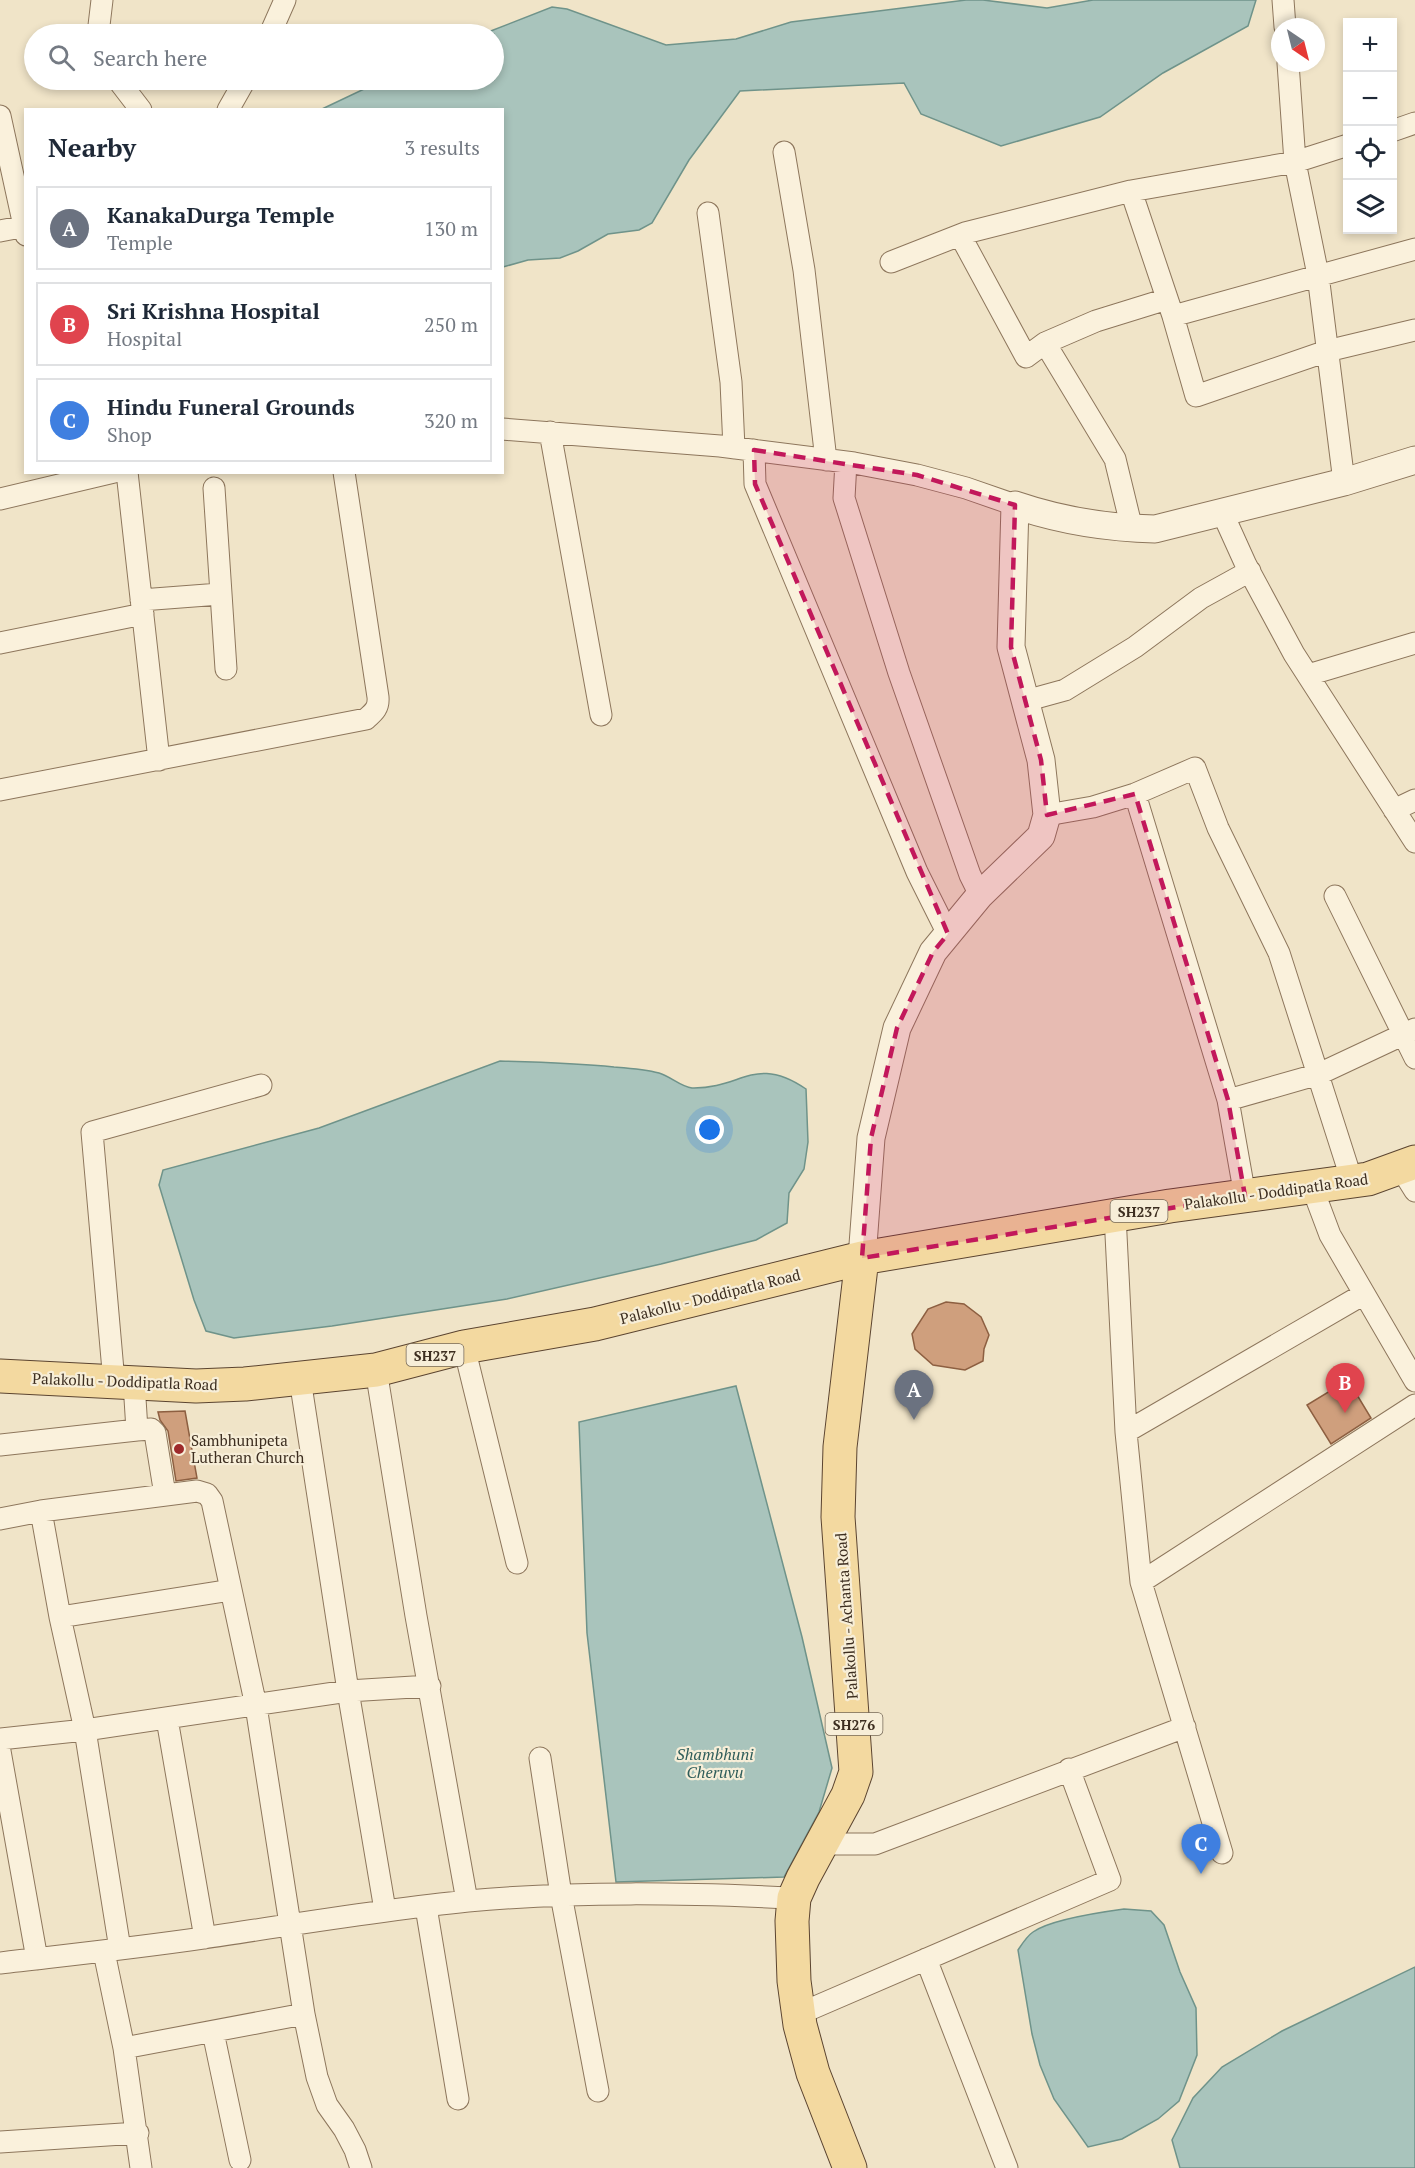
<!DOCTYPE html>
<html lang="en">
<head>
<meta charset="utf-8">
<style>
	:root { --surface:#fff; --page:#f6f6f7; --text:#1f2937; --muted:#747a83; --line:#e0e1e3; --accent:#9e2a2b }
	body { margin:0; font-family:"PT Serif",serif; background:var(--page); color:var(--text) }
	.controls { position:absolute; right:18px; top:18px; display:grid; overflow:hidden; border-radius:0px; box-shadow:0 3px 9px #0003 }
	.controls button { width:54px; height:54px; display:grid; place-items:center; padding:0; border:0; border-bottom:2px solid var(--line); background:var(--surface); color:var(--text); font:30px sans-serif }
	.compass { position:absolute; left:1271px; top:18px; width:54px; height:54px; border-radius:50%; background:var(--surface); box-shadow:0 3px 9px #0003; rotate:145deg }
	.you { position:absolute; left:710px; top:1130px; width:21px; height:21px; margin:-15px; border:4px solid #fff; border-radius:50%; background:#1a73e8; box-shadow:0 0 0 9px #1a73e833 }
	.badge { display:grid; place-items:center; width:39px; height:39px; border-radius:50%; background:var(--accent); color:#fff; font-size:20px; font-weight:700 }
	.pin { position:absolute; translate:-50% -50px; filter:drop-shadow(0 2px 3px #0008) }
	.pin::after { content:''; position:absolute; top:32px; width:21px; height:18px; background:inherit; clip-path:polygon(0 0,100% 0,50% 100%) }
	.list { margin:0; padding:0; list-style:none }
	h2 { display:flex; justify-content:space-between; align-items:center; height:78px; margin:0; padding:0 24px; font-size:26px }
	h2 small { font-size:20px; font-weight:400; color:var(--muted) }
	.list li { display:grid; grid-template-columns:39px 1fr auto; gap:18px; align-items:center; box-sizing:border-box; height:84px; margin:0 12px 12px; padding:0 12px; border:2px solid var(--line); border-radius:0px }
	.list b { display:block; font-size:22px; white-space:nowrap }
	.list p { margin:0; font-size:20px; white-space:nowrap; color:var(--muted) }
	.list em { font-size:20px; font-style:normal; color:var(--muted) }
	.icon { flex:none; width:33px; height:33px; fill:none; stroke:currentColor; stroke-width:2; stroke-linecap:round; stroke-linejoin:round }
	.map { position:relative; flex:none; width:1415px; height:2168px; overflow:hidden }
	.search { position:absolute; background:var(--surface); box-shadow:0 3px 9px #0003; left:24px; top:24px; width:480px; height:66px; display:flex; align-items:center; gap:15px; box-sizing:border-box; padding:0 21px; border-radius:33px; color:var(--muted); font-size:22px }
	.panel { position:absolute; background:var(--surface); box-shadow:0 3px 9px #0003; left:24px; top:108px; width:480px; height:366px; border-radius:0px }
	.map>svg:first-child { display:block }
</style>
</head>
<body>
<div class="map">
<svg width="1415" height="2168" viewBox="0 0 1415 2168">
	<rect width="100%" height="100%" fill="#f0e4c8"/>
	<path fill="#a9c4bc" stroke="#6f938a" stroke-width="1.5" d="M 966,0 L 983,0 L 1047,8 L 1093,0 L 1256,0 L 1248,26 L 1163,73 L 1100,117 L 1001,146 L 921,114 L 904,83 L 740,91 L 689,160 L 652,223 L 639,230 L 608,234 L 578,251 L 560,258 L 528,260 L 503,267 L 502,110 L 322,109 L 383,80 L 494,80 L 494,34 L 483,34 L 552,7 L 567,9 L 666,45 L 736,39 L 791,22 Z
		M 500,1061 C 538,1062 576,1063 614,1067 C 628,1068 645,1069 659,1073 C 670,1076 681,1087 692,1088 C 742,1089 755,1054 806,1089 L 808,1142 L 804,1169 L 789,1193 L 787,1223 L 756,1240 L 661,1264 L 507,1299 L 332,1326 L 234,1338 L 206,1331 L 194,1300 L 159,1185 L 163,1170 L 319,1128 Z
		M 736,1386 L 802,1637 L 832,1768 L 819,1812 L 784,1877 L 616,1882 L 587,1633 L 579,1422 Z
		M 1124,1909 L 1151,1911 L 1164,1925 L 1180,1972 L 1196,2008 L 1197,2055 L 1179,2101 L 1158,2119 L 1122,2139 L 1088,2147 L 1054,2099 L 1040,2065 L 1032,2034 L 1018,1950 C 1022,1944 1027,1936 1033,1932 C 1051,1919 1102,1912 1124,1909 Z
		M 1415,1967 L 1415,2168 L 1180,2168 L 1172,2140 L 1193,2098 L 1222,2067 L 1282,2031 Z"/>
	<path fill="#cf9f7d" stroke="#8d5f41" stroke-width="1.5" d="M 946,1302 L 964,1304 L 981,1317 L 989,1335 L 984,1349 L 983,1361 L 965,1370 L 933,1365 L 915,1349 L 912,1334 L 928,1309 Z
		M 1348,1380 L 1371,1418 L 1331,1444 L 1307,1405 Z
		M 185,1411 L 197,1478 L 176,1481 L 168,1431 L 160,1420 L 158,1412 Z"/>
	<g fill="none" stroke-linecap="round" stroke-linejoin="round">
		<defs>
			<path id="minor" d="M 1283,0 L 1285,27
				M 98,34 L 102,0
				M 270,34 L 285,0
				M 1288,63 L 1295,162 L 1318,275 L 1344,482
				M 118,80 L 141,110
				M 228,110 L 245,80
				M 0,116 L 26,235
				M 1392,131 L 1415,123
				M 784,152 L 804,270 L 826,460
				M 1131,191 L 1173,316 L 1196,396 L 1327,351 L 1415,330
				M 708,213 L 731,382 L 734,448
				M 0,231 L 26,226
				M 960,235 L 1026,357 L 1045,343
				M 891,262 L 965,233 L 1131,191 L 1295,162 L 1348,145
				M 1173,316 L 1415,249
				M 502,429 L 720,446 L 854,463 L 917,475 L 966,488 L 1015,505
				M 550,432 L 601,715
				M 754,450 L 755,484 L 917,872 L 948,934
				M 846,462 L 844,498 L 899,673 L 970,875 L 980,895
				M 127,472 L 159,760
				M 214,488 L 226,669
				M 0,499 L 114,472
				M 1222,512 L 1246,565 L 1294,654 L 1415,842
				M 1132,529 L 1115,459 L 1045,343 L 1096,321 L 1167,299
				M 141,600 L 220,594
				M 0,643 L 143,614
				M 1308,675 L 1415,643
				M 1025,701 L 1065,690 L 1135,647 L 1201,598 L 1250,571
				M 0,790 L 366,719 C 374,712 379,708 378,697 L 344,472
				M 1135,794 L 1228,1100 L 1245,1196
				M 1394,810 L 1415,800
				M 1047,815 L 1093,807 L 1135,794 L 1195,768 L 1218,828 L 1279,953 L 1352,1181
				M 1335,896 L 1415,1058
				M 1228,1100 L 1319,1074 L 1415,1029
				M 1400,1167 L 1415,1191
				M 1312,1187 L 1330,1235 L 1415,1381
				M 1115,1215 L 1126,1432 L 1141,1582 L 1222,1853
				M 464,1347 L 517,1563
				M 376,1370 L 416,1616 L 467,1901
				M 300,1379 L 348,1691 L 385,1910
				M 114,1382 L 92,1132 L 261,1085
				M 137,1430 L 151,1429 L 155,1433 L 165,1495
				M 1126,1432 L 1364,1294
				M 0,1445 L 137,1430 L 134,1383
				M 41,1511 L 60,1617 L 85,1730 L 120,1949
				M 0,1519 L 41,1511 L 197,1491 L 207,1494 L 212,1501 L 256,1706 L 304,2014 L 317,2077 L 327,2105 L 344,2129 L 355,2150 L 361,2168
				M 1141,1582 L 1415,1405
				M 60,1617 L 231,1590
				M 167,1719 L 205,1938
				M 0,1739 L 85,1730 L 348,1691 L 430,1686
				M 0,1751 L 37,1959
				M 540,1758 L 561,1895 L 598,2091
				M 822,1844 L 875,1844 L 1185,1727
				M 426,1907 L 458,2099
				M 104,1952 L 124,2048 L 141,2168
				M 926,1959 L 1007,2168
				M 0,1963 C 68,1955 135,1948 203,1938 C 291,1925 379,1910 468,1901 C 577,1891 685,1893 794,1898
				M 799,2014 L 1110,1880 L 1069,1769
				M 213,2032 L 240,2160
				M 124,2048 L 304,2014
				M 0,2142 L 138,2133"/>
			<path id="tertiary" d="M 862,1258 L 871,1138 L 897,1028 L 933,952 L 980,895 L 1041,836 L 1047,815 L 1041,760 L 1011,647 L 1015,505 C 1059,520 1108,528 1155,529 L 1344,482 L 1415,460"/>
			<path id="primary" d="M 0,1376 L 196,1386 L 245,1384 L 376,1370 L 464,1347 L 595,1324 L 862,1258 L 1170,1206 L 1368,1179 L 1415,1162
				M 850,2168 L 813,2073 L 800,2025 L 794,1981 L 792,1921 L 794,1898 L 803,1878 L 848,1795 L 856,1772 L 838,1517 L 840,1447 L 862,1258"/>
		</defs>
		<use href="#minor" stroke="#8d765c" stroke-width="23"/>
		<use href="#tertiary" stroke="#8d765c" stroke-width="29"/>
		<use href="#primary" stroke="#5b4430" stroke-width="35"/>
		<use href="#minor" stroke="#faf1dc" stroke-width="21"/>
		<use href="#tertiary" stroke="#faf1dc" stroke-width="27"/>
		<use href="#primary" stroke="#f3d9a0" stroke-width="33"/>
	</g>
	<path fill="#c2185b" fill-opacity="0.2" stroke="#c2185b" stroke-width="4.5" stroke-dasharray="12 8" stroke-linejoin="round" d="M 754,450 L 917,475 L 1015,505 L 1011,647 L 1041,760 L 1047,815 L 1135,794 L 1228,1100 L 1245,1196 L 862,1258 L 871,1138 L 897,1028 L 933,952 L 948,934 L 755,484 Z"/>
	<circle fill="#9e2a2b" stroke="#f7eed8" stroke-width="2" cx="179" cy="1449" r="6"/>
	<g text-anchor="middle" dominant-baseline="central" stroke-width="4.5" stroke-linejoin="round" paint-order="stroke">
		<g fill="#f7eed8" stroke="#756857" stroke-width="1.5">
			<rect x="1110.5" y="1200" width="57" height="22" rx="4.5"/>
			<rect x="406.5" y="1344" width="57" height="22" rx="4.5"/>
			<rect x="825.5" y="1713" width="57" height="22" rx="4.5"/>
		</g>
		<g font-size="14" font-weight="bold" fill="#3d2e20">
			<text x="1139" y="1211">SH237</text>
			<text x="435" y="1355">SH237</text>
			<text x="854" y="1724">SH276</text>
		</g>
		<g font-size="15" fill="#3d2e20" stroke="#f7eed8">
			<text transform="translate(1276 1191) rotate(-8)">Palakollu - Doddipatla Road</text>
			<text transform="translate(710 1296) rotate(-14)">Palakollu - Doddipatla Road</text>
			<text transform="translate(125 1381) rotate(2)">Palakollu - Doddipatla Road</text>
			<text transform="translate(846 1616) rotate(-94)">Palakollu - Achanta Road</text>
		</g>
		<g font-size="15" fill="#3d2e20" stroke="#f7eed8" text-anchor="start">
			<text x="191" y="1440">Sambhunipeta<tspan x="191" dy="17">Lutheran Church</tspan></text>
		</g>
		<g font-size="16" font-style="italic" fill="#2f5d5a" stroke="#f7eed8">
			<text x="715" y="1754">Shambhuni<tspan x="715" dy="18">Cheruvu</tspan></text>
		</g>
	</g>
</svg>
<div class="controls">
<button>+</button>
<button>−</button>
<button><svg class="icon" aria-label="locate" viewBox="0 0 24 24"><circle cx="12" cy="12" r="6"/><path d="M12 2v4M12 18v4M2 12h4M18 12h4"/></svg></button>
<button><svg class="icon" aria-label="layers" viewBox="0 0 24 24"><path d="M12 4l9 5-9 5-9-5zM3 14l9 5 9-5"/></svg></button>
</div>
<svg class="compass" viewBox="-18 -18 36 36"><path d="M0-13l5 13h-10z" fill="#e53935"/><path d="M0 13l5-13h-10z" fill="#747a83"/></svg>
<div class="you"></div>
<div class="pin badge" style="left:914px;top:1420px;background:#6b7280">A</div>
<div class="pin badge" style="left:1345px;top:1413px;background:#e0444e">B</div>
<div class="pin badge" style="left:1201px;top:1874px;background:#3f7fe0">C</div>
<div class="search"><svg class="icon" aria-label="search" viewBox="0 0 24 24"><circle cx="10" cy="10" r="6"/><path d="M15 15l6 6"/></svg>Search here</div>
<section class="panel">
<h2>Nearby<small>3 results</small></h2>
<ul class="list">
<li><span class="badge" style="background:#6b7280">A</span><div><b>KanakaDurga Temple</b><p>Temple</p></div><em>130 m</em></li>
<li><span class="badge" style="background:#e0444e">B</span><div><b>Sri Krishna Hospital</b><p>Hospital</p></div><em>250 m</em></li>
<li><span class="badge" style="background:#3f7fe0">C</span><div><b>Hindu Funeral Grounds</b><p>Shop</p></div><em>320 m</em></li>
</ul>
</section>
</div>
</body>
</html>
